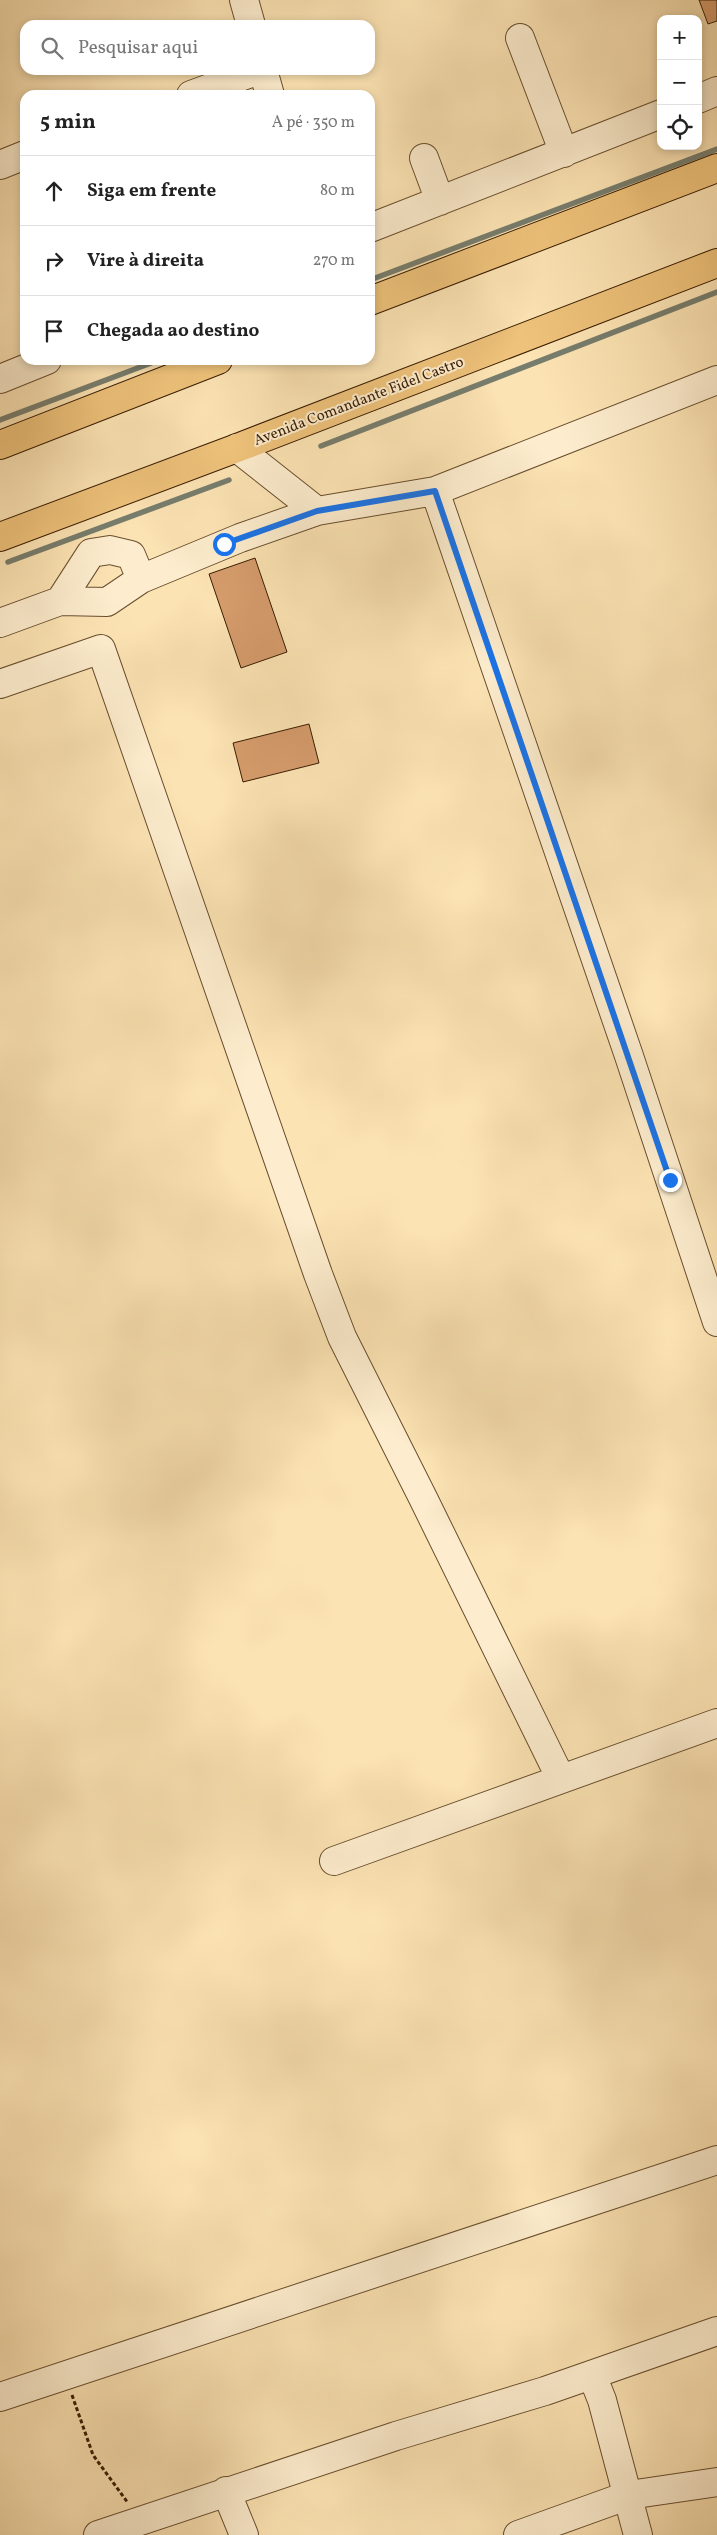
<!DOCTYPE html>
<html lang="pt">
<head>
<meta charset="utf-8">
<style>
	:root { --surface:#fff; --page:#f2f2f2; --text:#222; --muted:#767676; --line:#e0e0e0 }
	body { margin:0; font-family:Vollkorn,serif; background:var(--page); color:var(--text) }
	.controls { position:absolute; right:15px; top:15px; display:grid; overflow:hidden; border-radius:10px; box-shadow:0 2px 8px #0003 }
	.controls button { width:45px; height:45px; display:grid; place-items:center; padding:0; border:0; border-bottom:1px solid var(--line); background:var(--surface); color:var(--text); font:25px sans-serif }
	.stop { position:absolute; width:15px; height:15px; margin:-11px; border:4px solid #1a73e8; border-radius:50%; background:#fff }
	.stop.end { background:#1a73e8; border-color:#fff; box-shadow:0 1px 5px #0008 }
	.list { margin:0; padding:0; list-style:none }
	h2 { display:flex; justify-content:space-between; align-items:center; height:65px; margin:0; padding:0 20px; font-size:21px }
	h2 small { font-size:16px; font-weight:400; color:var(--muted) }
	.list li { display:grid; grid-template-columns:32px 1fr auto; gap:15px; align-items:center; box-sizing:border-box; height:70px; padding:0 20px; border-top:1px solid var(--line) }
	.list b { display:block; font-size:19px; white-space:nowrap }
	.list em { font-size:16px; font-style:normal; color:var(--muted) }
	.icon { flex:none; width:28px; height:28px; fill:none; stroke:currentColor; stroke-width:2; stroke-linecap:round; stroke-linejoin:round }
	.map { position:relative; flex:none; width:717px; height:2535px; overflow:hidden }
	.search { position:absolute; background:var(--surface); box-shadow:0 2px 8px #0003; left:20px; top:20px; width:355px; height:55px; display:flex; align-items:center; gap:12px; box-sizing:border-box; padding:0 18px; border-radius:15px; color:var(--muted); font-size:19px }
	.panel { position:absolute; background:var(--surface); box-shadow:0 2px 8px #0003; left:20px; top:90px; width:355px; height:275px; border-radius:15px }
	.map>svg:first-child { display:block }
</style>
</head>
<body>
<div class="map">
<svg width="717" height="2535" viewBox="0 0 717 2535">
	<rect width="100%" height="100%" fill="#fce3b3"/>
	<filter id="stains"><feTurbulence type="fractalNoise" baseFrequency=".004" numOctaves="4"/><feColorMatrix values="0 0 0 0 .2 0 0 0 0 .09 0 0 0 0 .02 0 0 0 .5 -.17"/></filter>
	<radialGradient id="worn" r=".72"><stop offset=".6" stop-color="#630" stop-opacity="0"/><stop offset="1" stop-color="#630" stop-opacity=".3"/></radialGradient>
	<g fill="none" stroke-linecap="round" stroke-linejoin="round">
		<path stroke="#777d6d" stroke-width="5.5" d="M 370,280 L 717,149
			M 0,420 L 159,360
			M 321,446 L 717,292
			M 8,562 L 229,480"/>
	</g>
	<path fill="#d69c6c" stroke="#381c02" d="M 699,0 L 717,0 L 717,21 L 708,24 Z
		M 255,558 L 287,652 L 241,668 L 209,574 Z
		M 309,724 L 319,763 L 243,782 L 233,743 Z"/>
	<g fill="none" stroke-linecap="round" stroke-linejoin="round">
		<defs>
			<path id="minor" d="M 244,0 L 251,25
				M 520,38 L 564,153
				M 263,70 L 270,95
				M 191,95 L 259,70
				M 698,99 L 717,91
				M 424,158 L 440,201
				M 0,165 L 25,155
				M 370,228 L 661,114
				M 0,379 L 47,360
				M 237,448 L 317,511
				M 435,491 L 629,1056 L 717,1322
				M 60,601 L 91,553 L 110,550 L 131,555 L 141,579
				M 0,623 L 60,601 L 107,602 L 141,579 L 240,538 L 317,511 L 435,491 L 717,380
				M 0,684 L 101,649 L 318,1274 L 342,1337 L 423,1498 L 561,1779
				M 334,1861 L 717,1723
				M 592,2375 L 602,2400 L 638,2535
				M 0,2397 L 717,2160
				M 226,2491 L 244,2535
				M 98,2535 L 396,2436 L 545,2391 L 717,2331
				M 518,2535 L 629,2495 L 717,2482"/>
			<path id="highway" d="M 370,301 L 717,168
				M 0,445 L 218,360
				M 0,537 L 237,448 L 717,263"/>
		</defs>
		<use href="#minor" stroke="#694e2e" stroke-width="30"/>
		<use href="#highway" stroke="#381c02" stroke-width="30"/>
		<path stroke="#381c02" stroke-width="3" stroke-dasharray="4 2.5" stroke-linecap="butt" d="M 72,2395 L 93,2455 L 128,2503"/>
		<use href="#minor" stroke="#fdedce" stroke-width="28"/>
		<use href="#highway" stroke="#eec27a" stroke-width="28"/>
	</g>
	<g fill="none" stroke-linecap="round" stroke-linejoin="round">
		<path stroke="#1a73e8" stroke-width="6" d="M 224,544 L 317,511 L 435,491 L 670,1180"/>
	</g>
	<g text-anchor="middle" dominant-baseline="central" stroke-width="4" stroke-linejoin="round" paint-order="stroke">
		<g font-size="15" fill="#381c02" stroke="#fdedce">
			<text transform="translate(359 402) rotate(-21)">Avenida Comandante Fidel Castro</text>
		</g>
	</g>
	<rect width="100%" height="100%" filter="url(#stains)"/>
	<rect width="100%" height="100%" fill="url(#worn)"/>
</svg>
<div class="controls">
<button>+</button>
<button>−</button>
<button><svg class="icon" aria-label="locate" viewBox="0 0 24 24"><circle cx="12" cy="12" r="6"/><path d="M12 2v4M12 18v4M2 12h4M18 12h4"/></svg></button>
</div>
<div class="stop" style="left:224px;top:544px"></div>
<div class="stop end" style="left:670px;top:1180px"></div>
<div class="search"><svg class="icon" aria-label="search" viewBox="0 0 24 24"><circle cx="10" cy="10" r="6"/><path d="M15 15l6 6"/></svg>Pesquisar aqui</div>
<section class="panel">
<h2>5 min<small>A pé · 350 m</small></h2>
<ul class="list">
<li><svg class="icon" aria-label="ahead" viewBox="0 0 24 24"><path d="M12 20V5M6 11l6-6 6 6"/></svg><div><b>Siga em frente</b></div><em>80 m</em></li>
<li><svg class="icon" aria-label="right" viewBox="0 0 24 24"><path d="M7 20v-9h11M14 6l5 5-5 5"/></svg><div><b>Vire à direita</b></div><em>270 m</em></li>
<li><svg class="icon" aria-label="arrive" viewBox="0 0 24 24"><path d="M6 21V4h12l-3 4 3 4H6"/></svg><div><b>Chegada ao destino</b></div></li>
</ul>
</section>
</div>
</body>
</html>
